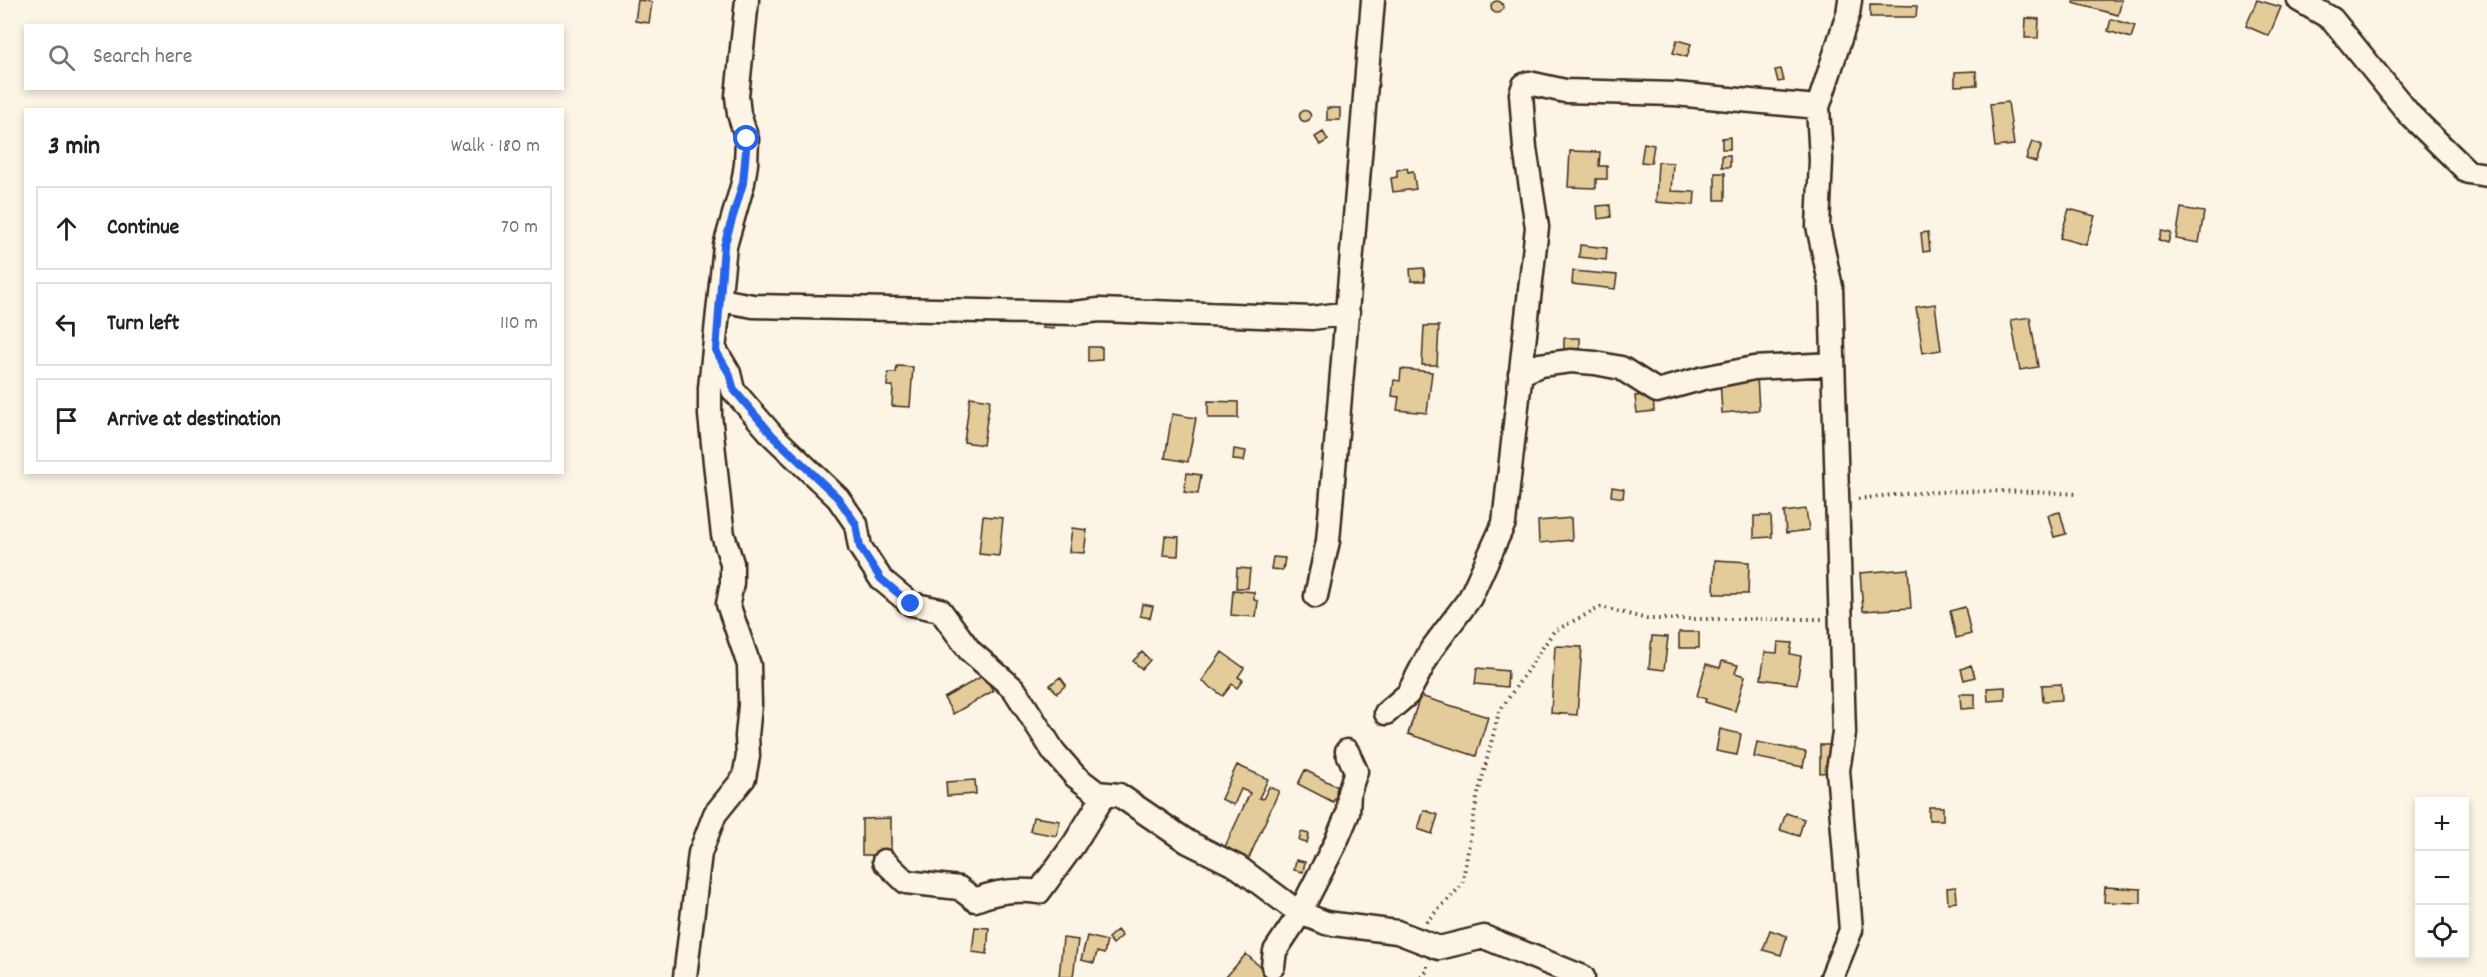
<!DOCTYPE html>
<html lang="en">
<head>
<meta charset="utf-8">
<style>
	:root { --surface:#fff; --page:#f2f2f2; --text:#202124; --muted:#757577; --line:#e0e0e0 }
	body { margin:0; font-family:Dekko,sans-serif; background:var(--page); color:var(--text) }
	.controls { position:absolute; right:18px; bottom:18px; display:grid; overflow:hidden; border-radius:0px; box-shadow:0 3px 9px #0003 }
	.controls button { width:54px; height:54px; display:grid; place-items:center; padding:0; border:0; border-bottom:2px solid var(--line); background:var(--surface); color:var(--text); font:30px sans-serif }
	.stop { position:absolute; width:18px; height:18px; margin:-14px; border:4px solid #2563eb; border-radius:50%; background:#fff }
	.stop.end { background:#2563eb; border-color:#fff; box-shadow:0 2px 6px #0008 }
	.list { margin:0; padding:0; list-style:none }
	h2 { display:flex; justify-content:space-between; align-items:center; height:78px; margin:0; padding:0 24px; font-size:26px }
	h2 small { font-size:20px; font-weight:400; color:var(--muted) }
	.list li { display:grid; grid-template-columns:39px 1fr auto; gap:18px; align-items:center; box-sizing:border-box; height:84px; margin:0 12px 12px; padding:0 12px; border:2px solid var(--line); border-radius:0px }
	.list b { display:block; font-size:22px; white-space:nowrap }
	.list em { font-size:20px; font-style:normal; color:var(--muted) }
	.icon { flex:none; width:33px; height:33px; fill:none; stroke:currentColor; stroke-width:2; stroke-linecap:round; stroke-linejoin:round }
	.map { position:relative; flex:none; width:2487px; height:977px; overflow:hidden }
	.search { position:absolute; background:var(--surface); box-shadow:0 3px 9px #0003; left:24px; top:24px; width:540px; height:66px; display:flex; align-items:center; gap:15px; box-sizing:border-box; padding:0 21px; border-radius:0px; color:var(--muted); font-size:22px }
	.panel { position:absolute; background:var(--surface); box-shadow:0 3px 9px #0003; left:24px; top:108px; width:540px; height:366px; border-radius:0px }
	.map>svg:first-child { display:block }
</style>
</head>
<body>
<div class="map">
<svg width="2487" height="977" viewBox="0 0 2487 977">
	<rect width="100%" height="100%" fill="#fcf5e5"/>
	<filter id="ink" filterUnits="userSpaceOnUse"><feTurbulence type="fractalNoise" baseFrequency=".0167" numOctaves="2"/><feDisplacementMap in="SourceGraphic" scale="12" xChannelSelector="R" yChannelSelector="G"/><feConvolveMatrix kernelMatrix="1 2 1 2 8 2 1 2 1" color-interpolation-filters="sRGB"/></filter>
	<g filter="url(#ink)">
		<path fill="#e4cb9a" stroke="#3b2a1e" stroke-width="1.5" d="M 638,0 L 652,2 L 649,23 L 635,21 Z
			M 2074,0 L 2122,0 L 2118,15 L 2073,3 Z
			M 2257,0 L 2281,7 L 2269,36 L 2246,26 Z
			M1491 7a6 6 0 1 1 12 0a6 6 0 1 1-12 0Z
			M 1870,5 L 1917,6 L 1916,17 L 1870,17 Z
			M 2026,18 L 2039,19 L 2038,38 L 2025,38 Z
			M 2111,19 L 2135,26 L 2131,38 L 2108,31 Z
			M 1677,40 L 1691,44 L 1687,57 L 1673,53 Z
			M 1781,69 L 1784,81 L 1778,82 L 1775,70 Z
			M 1976,71 L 1977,85 L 1955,86 L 1955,72 Z
			M 2008,102 L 2014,145 L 1995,147 L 1990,104 Z
			M 1327,108 L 1340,108 L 1340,120 L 1327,120 Z
			M1299.5 116a5.5 5.5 0 1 1 11 0a5.5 5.5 0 1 1-11 0Z
			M 1323,132 L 1328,140 L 1320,145 L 1315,137 Z
			M 1730,137 L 1730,149 L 1722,149 L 1722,138 Z
			M 2032,141 L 2042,145 L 2036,162 L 2026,159 Z
			M 1644,143 L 1654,145 L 1651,163 L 1641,162 Z
			M 1570,151 L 1600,152 L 1599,166 L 1607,166 L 1607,179 L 1596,179 L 1596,188 L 1568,187 Z
			M 1722,155 L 1730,155 L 1730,167 L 1722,167 Z
			M 1658,162 L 1673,163 L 1671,191 L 1695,192 L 1694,205 L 1656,202 Z
			M 1407,168 L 1408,172 L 1413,171 L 1416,189 L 1393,192 L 1391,178 L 1397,177 L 1397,170 Z
			M 1715,173 L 1725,173 L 1725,200 L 1715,200 Z
			M 1610,205 L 1611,217 L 1598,219 L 1597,206 Z
			M 2181,208 L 2204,212 L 2199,243 L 2176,239 Z
			M 2069,209 L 2095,216 L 2086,245 L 2060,238 Z
			M 2162,231 L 2171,233 L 2168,243 L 2159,240 Z
			M 1928,232 L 1930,251 L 1923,252 L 1921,233 Z
			M 1580,245 L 1607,248 L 1606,260 L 1579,257 Z
			M 1424,268 L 1425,281 L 1411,281 L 1410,269 Z
			M 1573,271 L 1617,275 L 1615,289 L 1572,284 Z
			M 1935,304 L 1941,350 L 1923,353 L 1916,307 Z
			M 1043,316 L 1055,318 L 1054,329 L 1042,328 Z
			M 2030,317 L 2038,367 L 2020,370 L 2011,320 Z
			M 1424,326 L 1439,326 L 1437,365 L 1422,365 Z
			M 1564,338 L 1580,338 L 1580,351 L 1564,352 Z
			M 1088,347 L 1102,347 L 1102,360 L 1088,361 Z
			M 897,366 L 913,367 L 910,407 L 892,406 L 893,386 L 887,386 L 888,373 L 896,373 Z
			M 1401,369 L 1432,372 L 1427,413 L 1397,410 L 1399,397 L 1392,396 L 1394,380 L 1400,381 Z
			M 1757,377 L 1759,410 L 1722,413 L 1720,379 Z
			M 1653,394 L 1654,411 L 1637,413 L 1635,396 Z
			M 970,397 L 990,400 L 983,445 L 964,442 Z
			M 1208,401 L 1238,402 L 1238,418 L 1208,418 Z
			M 1172,414 L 1196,418 L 1188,462 L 1165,458 Z
			M 1234,449 L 1246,451 L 1244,461 L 1233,460 Z
			M 1187,473 L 1201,475 L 1198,494 L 1184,492 Z
			M 1612,487 L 1624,489 L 1623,498 L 1611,496 Z
			M 1806,509 L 1809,530 L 1786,533 L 1784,512 Z
			M 2060,512 L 2066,534 L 2054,537 L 2048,515 Z
			M 983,516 L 1003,518 L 999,556 L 979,554 Z
			M 1754,516 L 1771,516 L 1772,537 L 1754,538 Z
			M 1571,518 L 1572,540 L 1539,543 L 1538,521 Z
			M 1072,528 L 1087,530 L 1084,553 L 1069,552 Z
			M 1165,536 L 1179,537 L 1178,556 L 1163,555 Z
			M 1273,557 L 1285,558 L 1283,570 L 1271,569 Z
			M 1715,560 L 1749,562 L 1748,594 L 1714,594 Z
			M 1237,568 L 1250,569 L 1248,588 L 1236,588 Z
			M 1908,569 L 1911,608 L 1863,611 L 1860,573 Z
			M 1233,590 L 1254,592 L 1254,600 L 1258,601 L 1256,617 L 1231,615 Z
			M 1142,604 L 1153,606 L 1150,618 L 1140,616 Z
			M 1965,607 L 1971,634 L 1956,638 L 1950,611 Z
			M 1679,632 L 1699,632 L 1699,648 L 1679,648 Z
			M 1652,636 L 1668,637 L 1664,670 L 1649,668 Z
			M 1778,642 L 1792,643 L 1790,654 L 1801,656 L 1797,684 L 1761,679 L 1765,652 L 1777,653 Z
			M 1555,646 L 1582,647 L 1577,715 L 1551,713 Z
			M 1142,652 L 1150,660 L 1142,669 L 1133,661 Z
			M 1222,652 L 1244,668 L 1238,677 L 1243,680 L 1237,688 L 1232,684 L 1223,696 L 1202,681 Z
			M 1722,661 L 1738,665 L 1735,673 L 1745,676 L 1735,711 L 1705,702 L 1706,699 L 1697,696 L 1706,664 L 1720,668 Z
			M 1971,665 L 1975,677 L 1964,680 L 1961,669 Z
			M 1477,668 L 1508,671 L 1507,687 L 1475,684 Z
			M 984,675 L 993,691 L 953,714 L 944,698 Z
			M 1060,677 L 1066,685 L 1057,693 L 1050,685 Z
			M 2061,684 L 2062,700 L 2043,701 L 2042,685 Z
			M 2005,687 L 2005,700 L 1988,701 L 1987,688 Z
			M 1960,694 L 1975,694 L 1975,708 L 1961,709 Z
			M 1420,696 L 1488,717 L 1476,756 L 1408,734 Z
			M 1720,729 L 1741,734 L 1737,755 L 1716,751 Z
			M 1757,742 L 1806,752 L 1803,767 L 1754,757 Z
			M 1820,745 L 1831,745 L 1832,772 L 1820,773 Z
			M 1237,765 L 1268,779 L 1259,798 L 1263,799 L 1269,787 L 1279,791 L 1248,860 L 1224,849 L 1250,793 L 1241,789 L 1234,805 L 1221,799 Z
			M 1305,770 L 1340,788 L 1333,802 L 1298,784 Z
			M 975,780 L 976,794 L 947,796 L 946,782 Z
			M 1929,807 L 1943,807 L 1943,820 L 1929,820 Z
			M 1424,810 L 1438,815 L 1432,834 L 1418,829 Z
			M 1786,813 L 1804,819 L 1799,836 L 1780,830 Z
			M 1033,817 L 1060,821 L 1057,836 L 1030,831 Z
			M 891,818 L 891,855 L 862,855 L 862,819 Z
			M 1301,832 L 1309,834 L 1307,843 L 1299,841 Z
			M 1296,860 L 1305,862 L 1303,872 L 1294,870 Z
			M 1956,887 L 1957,902 L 1948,903 L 1947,888 Z
			M 2105,887 L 2141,889 L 2141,903 L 2104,902 Z
			M 975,927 L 989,928 L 987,954 L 972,952 Z
			M 1117,930 L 1122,936 L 1113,944 L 1108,938 Z
			M 1770,930 L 1787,936 L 1781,955 L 1763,950 Z
			M 1087,936 L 1107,941 L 1104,954 L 1097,952 L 1094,963 L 1081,960 Z
			M 1063,938 L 1078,940 L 1073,977 L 1059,977 Z
			M 1246,954 L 1268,974 L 1265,977 L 1226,977 Z"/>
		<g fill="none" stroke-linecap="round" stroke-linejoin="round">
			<defs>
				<path id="street" d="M 2299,0 L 2332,19 L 2410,115 L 2468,172 L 2487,175
					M 720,300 L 753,306 L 1074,313 L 1099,310 L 1312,318 L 1348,313
					M 716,351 L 729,373 L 733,390 L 773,436 L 838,498 L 856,524 L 860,547 L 881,579 L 911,604 L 940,610 L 970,651 L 1014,689 L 1054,752 L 1075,776 L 1097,793 L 1119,795 L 1188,842 L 1238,867 L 1298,912 L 1326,923 L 1397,932 L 1439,948 L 1484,937 L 1583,977
					M 1520,374 L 1540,365 L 1571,361 L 1595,363 L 1621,368 L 1657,391 L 1704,378 L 1754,368 L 1833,364
					M 1316,596 L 1328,541 L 1373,0
					M 1386,713 L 1408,694 L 1431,650 L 1470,598 L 1504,523 L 1537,227 L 1525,148 L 1521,94 L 1524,85 L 1529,83 L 1565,91 L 1675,94 L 1818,107
					M 884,861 L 906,882 L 959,888 L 975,900 C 997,891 1016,889 1039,892 L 1074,844 L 1105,794
					M 1273,966 L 1275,951 L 1297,918 L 1335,844 L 1348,813 L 1349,792 L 1356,771 L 1347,751
					M 685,977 L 700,853 L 715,814 L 744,778 L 748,756 L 747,736 L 750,705 L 749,665 L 728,604 L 732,583 L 732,563 L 723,535 L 720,510 L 710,415 L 710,388 L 725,246 L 743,183 L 746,164 L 747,139 L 739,114 L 737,96 L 747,0
					M 1832,977 L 1851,930 L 1838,770 L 1844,733 L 1831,287 L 1818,226 L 1821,160 L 1818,107 L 1848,14 L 1850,0"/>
			</defs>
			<use href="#street" stroke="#3b2a1e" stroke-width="27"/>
			<path stroke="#3b2a1e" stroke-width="4" stroke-dasharray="1.5 4.5" stroke-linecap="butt" d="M 1858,499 C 1930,489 2005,490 2077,494
				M 1426,922 L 1462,885 L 1477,798 L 1499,712 L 1554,631 L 1601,607 L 1647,619 L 1822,619
				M 1421,977 L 1427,971 L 1427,965"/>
			<use href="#street" stroke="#fcf5e5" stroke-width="22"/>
		</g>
	</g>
	<g fill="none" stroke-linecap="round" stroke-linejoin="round" filter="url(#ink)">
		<path stroke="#2563eb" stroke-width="8" d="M 747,139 L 743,183 L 724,246 L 716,351 L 729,373 L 734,390 L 773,436 L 838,498 L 856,524 L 860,547 L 881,579 L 911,604"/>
	</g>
</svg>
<div class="controls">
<button>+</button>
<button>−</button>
<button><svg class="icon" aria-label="locate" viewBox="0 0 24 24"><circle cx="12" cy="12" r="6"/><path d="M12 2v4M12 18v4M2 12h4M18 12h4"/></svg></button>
</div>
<div class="stop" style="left:747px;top:139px"></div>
<div class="stop end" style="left:911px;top:604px"></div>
<div class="search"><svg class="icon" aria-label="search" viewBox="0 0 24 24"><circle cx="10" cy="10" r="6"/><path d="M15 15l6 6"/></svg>Search here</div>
<section class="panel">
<h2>3 min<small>Walk · 180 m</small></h2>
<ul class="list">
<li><svg class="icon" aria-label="ahead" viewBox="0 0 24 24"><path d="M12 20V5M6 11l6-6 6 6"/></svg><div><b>Continue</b></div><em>70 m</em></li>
<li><svg class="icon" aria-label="left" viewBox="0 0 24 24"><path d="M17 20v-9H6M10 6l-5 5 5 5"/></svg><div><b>Turn left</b></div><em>110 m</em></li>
<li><svg class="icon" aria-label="arrive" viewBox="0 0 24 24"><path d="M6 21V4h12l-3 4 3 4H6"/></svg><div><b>Arrive at destination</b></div></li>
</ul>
</section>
</div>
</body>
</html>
